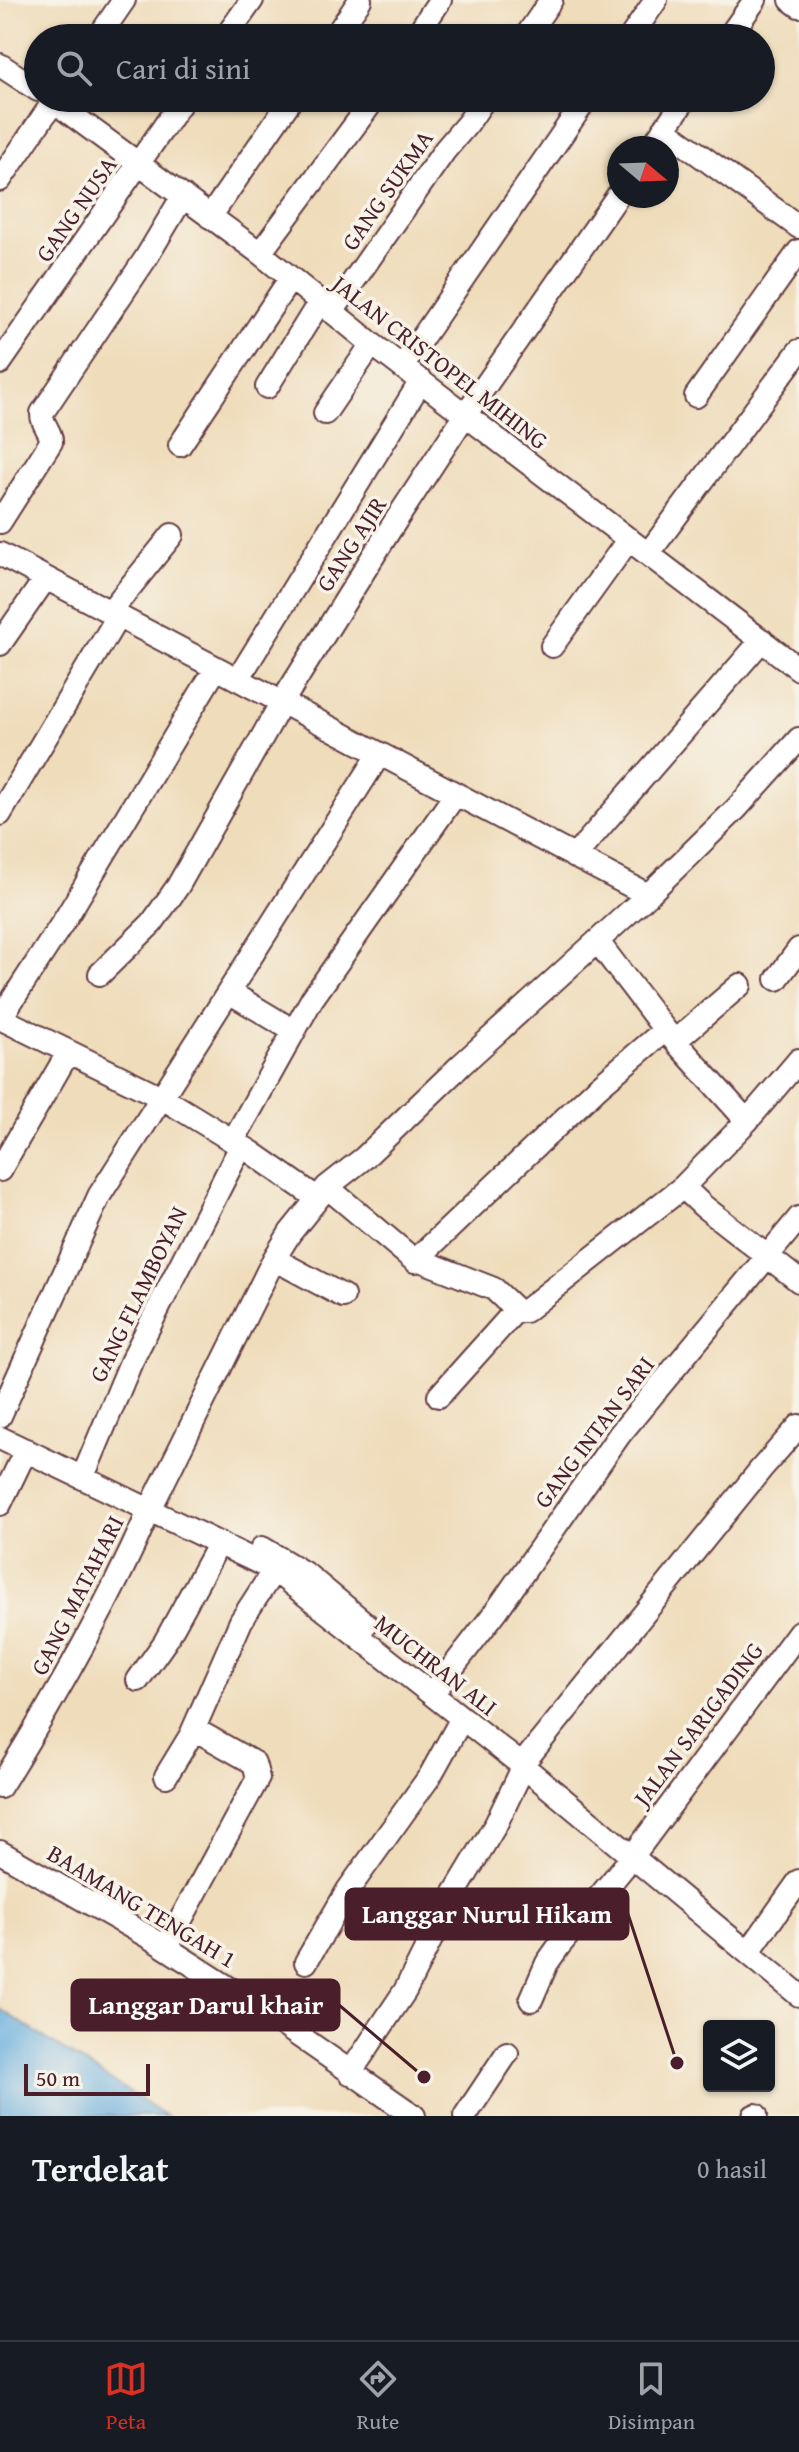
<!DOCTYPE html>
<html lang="id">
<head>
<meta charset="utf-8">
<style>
	:root { --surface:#171b24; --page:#20242c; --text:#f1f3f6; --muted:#9ea1a6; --line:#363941; --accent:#d93025 }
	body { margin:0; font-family:"Gentium Book Plus",serif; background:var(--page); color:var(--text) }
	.controls { position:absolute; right:24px; bottom:24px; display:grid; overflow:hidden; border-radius:8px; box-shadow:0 2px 6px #0004 }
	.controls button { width:72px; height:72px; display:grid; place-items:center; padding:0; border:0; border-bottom:2px solid var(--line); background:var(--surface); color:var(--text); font:40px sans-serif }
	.compass { position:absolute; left:607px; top:136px; width:72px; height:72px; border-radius:50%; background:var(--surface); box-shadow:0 2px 6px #0004; rotate:109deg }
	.scale { position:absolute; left:24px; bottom:20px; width:126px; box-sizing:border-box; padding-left:8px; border:4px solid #4a1f2b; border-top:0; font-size:22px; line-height:28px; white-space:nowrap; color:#4a1f2b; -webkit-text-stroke:6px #f7f3e8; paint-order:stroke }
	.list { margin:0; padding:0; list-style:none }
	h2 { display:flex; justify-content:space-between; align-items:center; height:104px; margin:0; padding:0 32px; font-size:34px }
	h2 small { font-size:26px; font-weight:400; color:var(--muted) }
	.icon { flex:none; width:44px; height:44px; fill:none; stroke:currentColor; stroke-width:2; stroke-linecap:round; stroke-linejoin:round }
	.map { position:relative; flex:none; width:799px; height:2116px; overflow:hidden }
	.search { position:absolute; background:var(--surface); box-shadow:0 2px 6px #0004; left:24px; right:24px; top:24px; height:88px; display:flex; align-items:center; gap:20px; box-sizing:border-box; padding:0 28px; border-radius:44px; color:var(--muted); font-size:30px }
	.sheet { height:224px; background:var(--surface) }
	nav { display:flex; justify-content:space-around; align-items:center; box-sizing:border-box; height:112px; border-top:2px solid var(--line); background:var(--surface); font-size:22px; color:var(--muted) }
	nav a { display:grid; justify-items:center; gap:4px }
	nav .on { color:var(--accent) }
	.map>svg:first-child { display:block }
</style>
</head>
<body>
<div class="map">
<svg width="799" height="2116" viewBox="0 0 799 2116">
	<rect width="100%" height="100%" fill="#f7f3e8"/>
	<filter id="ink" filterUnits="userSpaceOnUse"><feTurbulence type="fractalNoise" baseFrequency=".0125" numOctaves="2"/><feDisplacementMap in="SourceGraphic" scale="16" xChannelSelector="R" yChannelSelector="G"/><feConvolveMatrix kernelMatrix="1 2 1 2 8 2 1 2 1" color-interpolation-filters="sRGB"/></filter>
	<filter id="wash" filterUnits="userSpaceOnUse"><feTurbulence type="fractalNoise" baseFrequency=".006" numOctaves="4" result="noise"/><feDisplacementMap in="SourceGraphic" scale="32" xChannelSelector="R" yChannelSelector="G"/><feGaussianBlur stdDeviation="1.8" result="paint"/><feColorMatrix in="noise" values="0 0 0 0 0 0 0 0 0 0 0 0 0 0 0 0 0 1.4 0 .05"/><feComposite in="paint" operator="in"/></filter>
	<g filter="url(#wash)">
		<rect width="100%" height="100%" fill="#efdcba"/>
		<path fill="#68adde" stroke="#596684" stroke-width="2" d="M 0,2009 L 166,2116 L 0,2116 Z"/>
	</g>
	<g filter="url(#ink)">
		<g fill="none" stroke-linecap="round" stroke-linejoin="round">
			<defs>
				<path id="minor" d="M 791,0 L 799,6
					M 98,38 L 124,0
					M 225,38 L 252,0
					M 334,38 L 360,0
					M 415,38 L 440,0
					M 525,38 L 551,0
					M 630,38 L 656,0
					M 728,38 L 755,0
					M 0,65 L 38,90
					M 49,98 L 260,253 L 372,344 L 799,669
					M 664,129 L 799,227
					M 651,148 L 686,98
					M 0,180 L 56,98
					M 210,217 L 292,98
					M 260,253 L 375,98
					M 332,312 L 445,150 L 468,123 L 485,98
					M 0,363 L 184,98
					M 402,367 L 587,98
					M 267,387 L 319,303
					M 696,396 L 799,251
					M 325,413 L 372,344
					M 180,445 L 290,279
					M 0,522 L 51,442 C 52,431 41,425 42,413 L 146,258 L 183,196
					M 0,554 L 648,895
					M 648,554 L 799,351
					M 109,613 L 172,535
					M 0,644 L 45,579
					M 552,646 L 629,539
					M 238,679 L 421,381
					M 0,814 L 117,618
					M 574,857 L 762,640
					M 598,942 L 665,1030 L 747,1121
					M 100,974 L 152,923 L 178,886 L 282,702 L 389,531 L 465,415 L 619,194
					M 777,979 L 799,949
					M 229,992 L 294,1031
					M 0,1018 L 161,1097 L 251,1152 L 317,1198
					M 0,1019 L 67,916 L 216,668
					M 675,1041 L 740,985
					M 233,1141 L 312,999 L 455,795
					M 0,1170 L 68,1053
					M 327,1187 L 415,1261 L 420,1260 L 494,1289 L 516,1310 L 525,1311 L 683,1187 L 747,1121 L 799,1060
					M 683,1187 L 703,1206 L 799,1281
					M 274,1259 L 343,1296
					M 415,1261 L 598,1087 L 665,1030
					M 439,1396 L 516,1310
					M 0,1416 L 99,1196 L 379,755
					M 0,1438 L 274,1570 L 523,1766 L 799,1995
					M 87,1467 L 131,1362 L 241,1146
					M 155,1499 L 274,1259 L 290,1233 L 327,1187 L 364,1158 L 461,1065 L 648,895 L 736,809 L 799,739
					M 0,1504 L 26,1450
					M 262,1548 L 307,1575 L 366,1624
					M 138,1680 L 165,1642 L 219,1543
					M 432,1694 L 497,1610 L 620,1434 L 799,1218
					M 166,1776 L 191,1735 L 241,1621 L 274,1570
					M 0,1787 C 56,1697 108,1606 150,1509
					M 0,1852 L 154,1940 L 249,2001 L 414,2116
					M 755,1943 L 799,1881
					M 166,1947 L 258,1778 L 254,1763 L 194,1729
					M 306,1962 L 348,1890 L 430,1776 L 462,1718
					M 531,2000 L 547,1963 L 559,1946 L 632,1857 L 799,1632
					M 350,2073 L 405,1991 L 450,1901 L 496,1824 L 528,1757 L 761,1469 L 799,1426
					M 465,2116 L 507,2053
					M 754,2116 L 756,2115"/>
			</defs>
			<use href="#minor" stroke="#633b40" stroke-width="26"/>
			<use href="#minor" stroke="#fff" stroke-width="22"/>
		</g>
	</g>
	<g text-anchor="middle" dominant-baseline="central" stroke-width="7" stroke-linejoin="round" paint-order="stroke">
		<g font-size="24" fill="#4a1f2b" stroke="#f7f3e8">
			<text transform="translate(387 190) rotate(-55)">GANG SUKMA</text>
			<text transform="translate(76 209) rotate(-55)">GANG NUSA</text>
			<text transform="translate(440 362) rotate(38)">JALAN CRISTOPEL MIHING</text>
			<text transform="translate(351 544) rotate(-57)">GANG AJIR</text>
			<text transform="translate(138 1294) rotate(-64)">GANG FLAMBOYAN</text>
			<text transform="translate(594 1432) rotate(-53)">GANG INTAN SARI</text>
			<text transform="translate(77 1595) rotate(-63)">GANG MATAHARI</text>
			<text transform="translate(436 1665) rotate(38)">MUCHRAN ALI</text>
			<text transform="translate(698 1724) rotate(-53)">JALAN SARIGADING</text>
			<text transform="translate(142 1906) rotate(31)">BAAMANG TENGAH 1</text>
		</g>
	</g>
	<path fill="none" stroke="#4a1f2b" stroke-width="3" d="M677 2063L628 1914M424 2077L339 2005"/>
	<g fill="#4a1f2b" stroke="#f7f3e8" stroke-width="3">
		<circle cx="677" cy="2063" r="8"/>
		<circle cx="424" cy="2077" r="8"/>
	</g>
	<g fill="#4a1f2b" stroke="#4a1f2b" stroke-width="3">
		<rect x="346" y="1889" width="282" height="50" rx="8"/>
		<rect x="72" y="1980" width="267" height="50" rx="8"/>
	</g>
	<g font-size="26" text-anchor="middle" font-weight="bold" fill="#fff">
		<text x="487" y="1923">Langgar Nurul Hikam</text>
		<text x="206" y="2014">Langgar Darul khair</text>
	</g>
</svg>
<div class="controls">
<button><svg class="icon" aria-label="layers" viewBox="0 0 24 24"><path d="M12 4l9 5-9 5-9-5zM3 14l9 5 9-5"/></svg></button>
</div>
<svg class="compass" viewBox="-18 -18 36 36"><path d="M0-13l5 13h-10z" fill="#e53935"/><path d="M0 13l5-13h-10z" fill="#9ea1a6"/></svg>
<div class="scale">50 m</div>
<div class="search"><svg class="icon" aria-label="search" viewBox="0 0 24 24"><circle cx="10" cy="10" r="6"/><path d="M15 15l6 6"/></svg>Cari di sini</div>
</div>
<section class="sheet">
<h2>Terdekat<small>0 hasil</small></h2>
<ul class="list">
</ul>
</section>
<nav>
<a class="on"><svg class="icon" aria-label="map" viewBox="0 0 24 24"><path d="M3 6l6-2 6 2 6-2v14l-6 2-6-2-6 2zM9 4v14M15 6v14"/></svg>Peta</a>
<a><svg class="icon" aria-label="directions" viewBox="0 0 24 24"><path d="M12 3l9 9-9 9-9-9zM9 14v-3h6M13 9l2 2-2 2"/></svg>Rute</a>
<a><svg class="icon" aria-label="saved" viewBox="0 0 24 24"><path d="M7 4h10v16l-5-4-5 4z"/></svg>Disimpan</a>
</nav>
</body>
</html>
